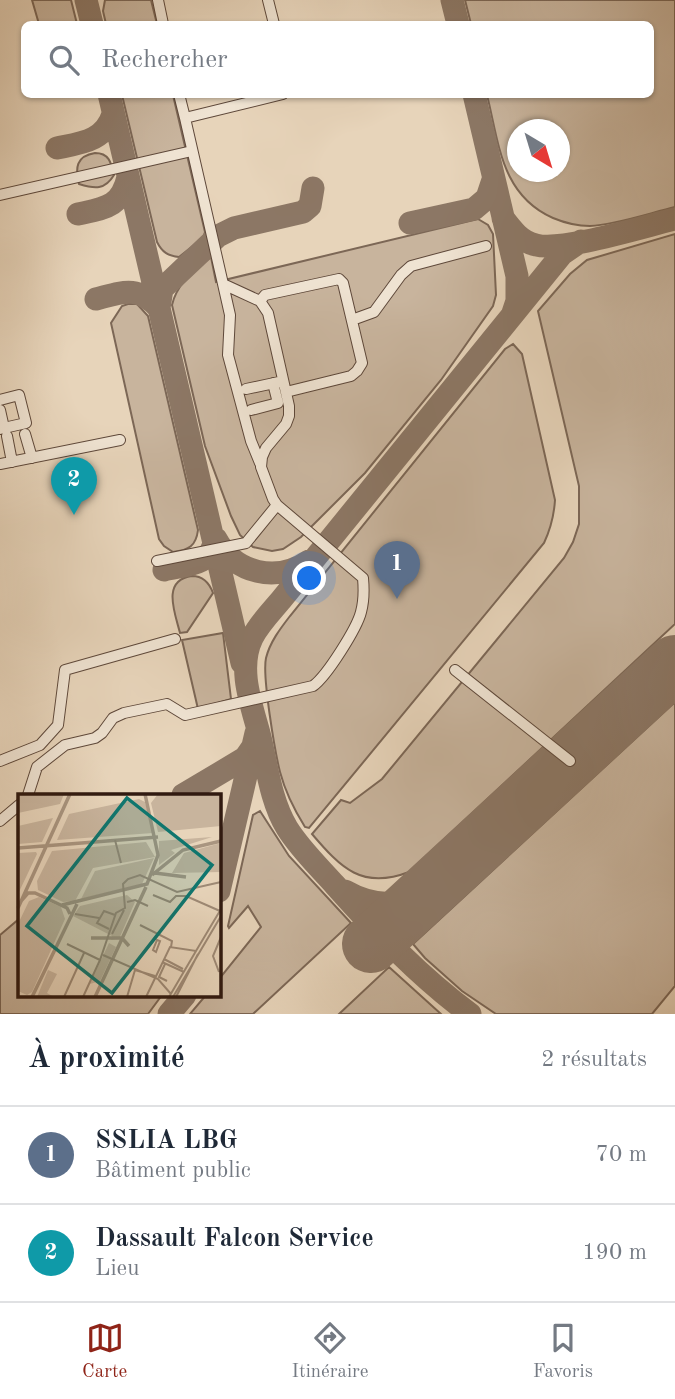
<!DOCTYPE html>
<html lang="fr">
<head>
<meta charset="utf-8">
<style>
	:root { --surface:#fff; --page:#f2f2f3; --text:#1f2937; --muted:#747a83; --line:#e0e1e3; --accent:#8f2418 }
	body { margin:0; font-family:"Old Standard TT",serif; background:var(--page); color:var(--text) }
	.compass { position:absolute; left:507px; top:119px; width:63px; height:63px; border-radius:50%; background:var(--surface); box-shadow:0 2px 5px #0004; rotate:142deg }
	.you { position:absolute; left:310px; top:579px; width:24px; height:24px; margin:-18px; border:5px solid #fff; border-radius:50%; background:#1a73e8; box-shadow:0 0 0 10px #1a73e833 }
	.badge { display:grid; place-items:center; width:46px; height:46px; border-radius:50%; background:var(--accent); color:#fff; font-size:23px; font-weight:700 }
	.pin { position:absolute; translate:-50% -58px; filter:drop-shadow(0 2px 4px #0008) }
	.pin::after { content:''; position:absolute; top:37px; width:24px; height:21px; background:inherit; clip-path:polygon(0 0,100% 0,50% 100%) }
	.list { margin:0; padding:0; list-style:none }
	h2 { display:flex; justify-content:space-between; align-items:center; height:91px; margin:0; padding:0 28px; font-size:30px }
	h2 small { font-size:23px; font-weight:400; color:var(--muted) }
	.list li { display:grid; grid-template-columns:46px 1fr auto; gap:21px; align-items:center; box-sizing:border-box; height:98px; padding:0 28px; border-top:2px solid var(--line) }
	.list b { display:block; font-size:26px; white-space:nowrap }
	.list p { margin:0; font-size:23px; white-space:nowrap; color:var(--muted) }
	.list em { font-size:23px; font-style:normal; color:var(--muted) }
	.icon { flex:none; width:38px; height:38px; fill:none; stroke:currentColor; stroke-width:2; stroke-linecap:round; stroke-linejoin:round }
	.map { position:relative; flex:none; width:675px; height:1014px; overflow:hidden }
	.search { position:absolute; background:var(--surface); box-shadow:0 2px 5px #0004; left:21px; right:21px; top:21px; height:77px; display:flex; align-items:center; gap:18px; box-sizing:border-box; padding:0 24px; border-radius:10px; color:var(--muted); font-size:26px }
	.sheet { height:287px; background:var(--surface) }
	nav { display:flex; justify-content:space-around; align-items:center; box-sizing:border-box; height:98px; border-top:2px solid var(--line); background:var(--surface); font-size:19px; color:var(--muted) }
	nav a { display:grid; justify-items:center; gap:4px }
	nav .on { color:var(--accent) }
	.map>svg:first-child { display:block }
</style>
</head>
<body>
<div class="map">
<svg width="675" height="1014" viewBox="0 0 675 1014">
	<rect width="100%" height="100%" fill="#e7d4ba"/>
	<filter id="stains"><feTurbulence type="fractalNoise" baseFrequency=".00286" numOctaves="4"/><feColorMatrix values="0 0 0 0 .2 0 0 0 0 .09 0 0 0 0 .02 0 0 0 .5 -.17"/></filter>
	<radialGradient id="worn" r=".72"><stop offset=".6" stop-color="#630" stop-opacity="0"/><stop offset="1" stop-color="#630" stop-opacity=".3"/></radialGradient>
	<path fill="#c8b49d" stroke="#7c6756" stroke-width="2" fill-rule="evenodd" d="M 32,0 L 71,0 L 77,24 L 39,24 Z
		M 105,0 L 151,0 L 157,24 L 106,24 L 103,11 Z
		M 465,0 L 675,0 L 675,207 C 650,213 615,225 590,226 C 577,226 565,223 553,218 C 501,195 499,143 487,95 L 650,94 L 650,24 L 471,24 ZM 518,130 L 560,130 L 560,172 L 518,172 Z
		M 122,95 L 173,95 L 205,232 L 203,238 L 179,257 C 168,256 162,252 157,242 Z
		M 95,153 C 109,153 111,162 114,175 C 105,190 95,189 79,184 C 75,168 76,156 95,153 Z
		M 478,219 L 488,225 L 493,234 L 496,295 L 493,306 L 441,380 L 365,473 L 301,537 L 283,549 L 272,551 L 253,547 L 240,535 L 231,516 L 205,446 L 172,305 C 177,283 194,271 211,257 L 216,282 Z
		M 675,234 L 675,624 L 409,872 C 362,890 341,868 312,834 L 341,800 L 350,803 L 382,779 L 564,558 L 573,542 L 579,524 L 579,486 L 538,311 L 570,274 L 587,260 Z
		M 128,304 L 137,304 L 148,316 L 198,530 C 196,546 189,550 173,552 L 164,546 L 159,539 L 111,323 L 122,306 Z
		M 513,344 L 522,354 L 555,500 C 554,516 551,528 544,543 L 309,828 L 305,827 C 295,811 285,791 280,772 C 275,752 262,676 266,658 C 270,642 280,629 290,616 L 505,349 Z
		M 192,576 C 203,576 209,582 213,593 L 187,632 L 180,633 C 175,613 161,580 192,576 Z
		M 223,633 L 231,699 L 198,709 L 182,640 Z
		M 675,702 L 675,986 L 652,1014 L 496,1014 L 462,991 L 425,958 L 413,944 Z
		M 260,811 L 289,856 L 351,923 L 253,1014 L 190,1014 L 206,995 L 219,995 L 219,979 L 261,927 L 248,906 L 229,928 L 228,926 L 253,815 Z
		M 19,919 L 19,995 L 162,995 L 148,1014 L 0,1014 L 0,935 Z
		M 389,967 L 441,1014 L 339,1014 Z"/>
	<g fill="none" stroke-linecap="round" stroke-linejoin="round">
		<path stroke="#8c7765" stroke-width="23" d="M 86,0 L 92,24
			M 452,0 L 458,24
			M 109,94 L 242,663
			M 474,94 L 517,276 L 517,301 L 513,313
			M 57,148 C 81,143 105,141 113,114
			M 78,214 C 105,208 121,207 128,177
			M 503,218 C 512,230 521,242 536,245 C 562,252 645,226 675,219
			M 410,223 L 474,209 L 487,198 L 493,180
			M 96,299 C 123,292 137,285 159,308
			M 159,308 L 162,289 L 218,236 L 234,228 L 303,212 L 310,206 L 313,188
			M 216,539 C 235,574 277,583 309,561
			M 164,570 C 184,565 212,566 214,541
			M 183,795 L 245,758 L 254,745
			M 219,891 L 256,733
			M 345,891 C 371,906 398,908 425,894
			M 169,1014 L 185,995
			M 470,1014 C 420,977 377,932 335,885 C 319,867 300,849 287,828 C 271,802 267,767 260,737 C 252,706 237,669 252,638 C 259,624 271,612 281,600 L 562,254 L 581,241"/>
		<path stroke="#8c7765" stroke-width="58" d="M 371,944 L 675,664"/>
		<defs>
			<path id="minor" d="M 158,0 L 163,24
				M 268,0 L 274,24
				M 179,94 L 185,118
				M 0,195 L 192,151
				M 223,284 L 230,315 L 228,355 L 251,441 L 260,463
				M 260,301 L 265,295 L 339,279 L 343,283 L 362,363 L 357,371 L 351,376 L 286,392
				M 352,320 L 374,312 L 401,275 L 411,266 L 486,246
				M 246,389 L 279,382
				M 0,400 L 19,395 L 26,423 L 4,428
				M 0,410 L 4,428 L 0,429
				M 251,410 L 278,403 L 273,383
				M 25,434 L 32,458
				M 7,436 L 12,462
				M 0,464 L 120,440
				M 157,561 L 246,543 L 277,505
				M 455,670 L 570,761
				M 0,761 L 40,745 L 58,725 L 65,670 L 175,639
				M 28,795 L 37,767 L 65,745 L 95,738 L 102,733 L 113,718 L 124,713 L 167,704 L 185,715 L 313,686 C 327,676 357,628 361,612 C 364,601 364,589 363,578 L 277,505 L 273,499 L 261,467 L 262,457 L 266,448 L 286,424 L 289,416 L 289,406 L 268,313 L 260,301 L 223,284 L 185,118 L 283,94
				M 0,821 L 19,805"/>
		</defs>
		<use href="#minor" stroke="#5e483a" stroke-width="12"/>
		<use href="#minor" stroke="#efe3d2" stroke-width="10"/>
	</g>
	<g transform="translate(18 794)">
		<rect width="203" height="203" fill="#e7d4ba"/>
		<path d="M 0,0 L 46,0 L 42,10 L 0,19 ZM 140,0 L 203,0 L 203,32 L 140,38 L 133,9 ZM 121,5 L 127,8 L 135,39 L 39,46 L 51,20 ZM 35,24 L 24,48 L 0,50 L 0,32 ZM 194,43 L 153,56 L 157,59 L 141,71 L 141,47 ZM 128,48 L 137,63 L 75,74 L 57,107 L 45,108 L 20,96 L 19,87 L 34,57 ZM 203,49 L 203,78 L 154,79 L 166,59 ZM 18,58 L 19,60 L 0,100 L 0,59 ZM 136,64 L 124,90 L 63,105 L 77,77 ZM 109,101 L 117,108 L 101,145 L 93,146 L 94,142 L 55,122 L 62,112 ZM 21,103 L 43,113 L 47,125 L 14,198 L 9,201 L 0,197 L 0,130 L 11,107 ZM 91,149 L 98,153 L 82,187 L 72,190 ZM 30,176 L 39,180 L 29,199 L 36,203 L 19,203 Z" fill="#c8b49d"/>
		<path fill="none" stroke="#a99580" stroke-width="3.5" d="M 0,54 L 140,43M 137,79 L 168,83M 134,81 L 165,56 L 203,47M 3,107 L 10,99 L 17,99 L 49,114 L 52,120M 44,111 L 129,90 L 140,61 L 127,0M 0,114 L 52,0M 73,144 L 104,144 L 111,152M 14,203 L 59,110M 77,203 L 128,93"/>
		<path fill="none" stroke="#9e8a76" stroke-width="2" d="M 97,46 L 103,69M 135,101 L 152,108 L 158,102 L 168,102 L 202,117M 109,108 L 117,106 L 130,112M 57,120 L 81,124M 122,131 L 154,147 L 153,153M 91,135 L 79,129 L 86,117 L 97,121M 94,140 L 106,116M 139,146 L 142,147 L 138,158 L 135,156 ZM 49,150 L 82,166 L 98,119 L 107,114 L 105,90 L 110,85 L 122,81 L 159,98 L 203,88M 85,161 L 140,185 L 153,200M 146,165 L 165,175M 144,168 L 166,178M 147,170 L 141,183 L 149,187M 201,178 L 195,162 L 203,143M 46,203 L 66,159M 65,203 L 82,166M 109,203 L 117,176 L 137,182M 128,203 L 152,153 L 178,157 L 203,115M 151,203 L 178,157M 155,203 L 203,122M 158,203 L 180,160"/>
		<path fill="#0f766e" fill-opacity="0.15" stroke="#0f766e" stroke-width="3.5" d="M 109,4 L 194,71 L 94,199 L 9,132 Z"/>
		<rect width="203" height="203" fill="none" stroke="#311a10" stroke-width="3.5"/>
	</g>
	<rect width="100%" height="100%" filter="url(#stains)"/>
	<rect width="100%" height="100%" fill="url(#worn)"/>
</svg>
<svg class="compass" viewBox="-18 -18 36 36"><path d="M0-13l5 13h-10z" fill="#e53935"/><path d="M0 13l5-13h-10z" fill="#747a83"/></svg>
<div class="you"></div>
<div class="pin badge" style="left:397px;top:599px;background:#5c6f8a">1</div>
<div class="pin badge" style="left:74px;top:515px;background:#0f9aa8">2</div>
<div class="search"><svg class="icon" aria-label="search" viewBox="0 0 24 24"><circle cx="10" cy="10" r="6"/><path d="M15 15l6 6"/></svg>Rechercher</div>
</div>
<section class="sheet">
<h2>À proximité<small>2 résultats</small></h2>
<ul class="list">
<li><span class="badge" style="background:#5c6f8a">1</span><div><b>SSLIA LBG</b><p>Bâtiment public</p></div><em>70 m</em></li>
<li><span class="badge" style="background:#0f9aa8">2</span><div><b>Dassault Falcon Service</b><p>Lieu</p></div><em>190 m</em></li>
</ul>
</section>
<nav>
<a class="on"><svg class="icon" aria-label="map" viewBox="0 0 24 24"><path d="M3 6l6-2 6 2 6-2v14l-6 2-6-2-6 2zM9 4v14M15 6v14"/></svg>Carte</a>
<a><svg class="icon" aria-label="directions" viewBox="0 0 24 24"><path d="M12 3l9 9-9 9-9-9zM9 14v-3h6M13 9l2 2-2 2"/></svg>Itinéraire</a>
<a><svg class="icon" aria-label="saved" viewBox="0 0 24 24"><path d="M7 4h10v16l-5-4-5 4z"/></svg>Favoris</a>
</nav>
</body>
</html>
